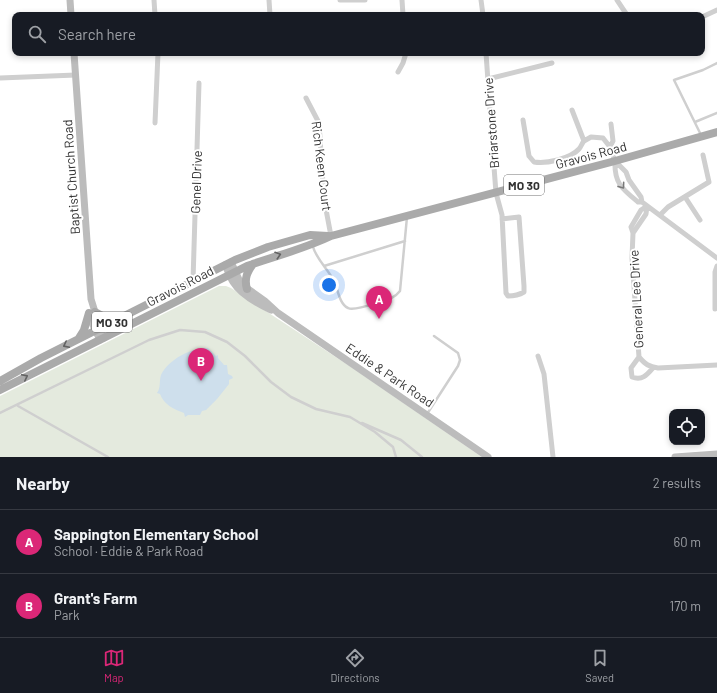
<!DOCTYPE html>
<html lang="en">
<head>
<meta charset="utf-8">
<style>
	:root { --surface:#171b24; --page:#242831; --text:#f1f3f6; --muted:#9ea1a6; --line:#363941; --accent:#db2777 }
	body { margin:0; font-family:Barlow,sans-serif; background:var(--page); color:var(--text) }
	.controls { position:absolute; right:12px; bottom:12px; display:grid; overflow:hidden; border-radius:8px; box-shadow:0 2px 6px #0003 }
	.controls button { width:36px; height:36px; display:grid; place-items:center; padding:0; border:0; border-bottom:1px solid var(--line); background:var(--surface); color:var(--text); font:20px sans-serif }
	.you { position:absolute; left:329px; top:285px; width:14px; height:14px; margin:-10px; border:3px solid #fff; border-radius:50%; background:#1a73e8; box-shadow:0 0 0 6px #1a73e833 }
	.badge { display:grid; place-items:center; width:26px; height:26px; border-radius:50%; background:var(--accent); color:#fff; font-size:13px; font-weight:700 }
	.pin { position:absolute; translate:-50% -33px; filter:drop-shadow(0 1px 2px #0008) }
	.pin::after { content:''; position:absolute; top:21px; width:14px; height:12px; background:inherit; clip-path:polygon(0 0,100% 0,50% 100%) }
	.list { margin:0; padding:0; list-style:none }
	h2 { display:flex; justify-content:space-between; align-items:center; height:52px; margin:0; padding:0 16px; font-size:17px }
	h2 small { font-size:13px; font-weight:400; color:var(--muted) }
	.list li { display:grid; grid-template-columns:26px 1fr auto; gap:12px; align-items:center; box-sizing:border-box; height:64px; padding:0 16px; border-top:1px solid var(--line) }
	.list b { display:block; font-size:15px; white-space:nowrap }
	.list p { margin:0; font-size:13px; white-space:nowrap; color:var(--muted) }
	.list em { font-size:13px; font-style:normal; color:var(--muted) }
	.icon { flex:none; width:22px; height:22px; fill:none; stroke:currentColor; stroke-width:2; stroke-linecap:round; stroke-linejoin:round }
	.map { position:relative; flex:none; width:717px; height:457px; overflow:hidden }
	.search { position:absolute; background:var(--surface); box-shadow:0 2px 6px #0003; left:12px; right:12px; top:12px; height:44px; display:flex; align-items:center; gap:10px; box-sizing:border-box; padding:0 14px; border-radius:8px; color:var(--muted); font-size:15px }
	.sheet { height:180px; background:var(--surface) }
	nav { display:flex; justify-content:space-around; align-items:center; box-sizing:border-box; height:56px; border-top:1px solid var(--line); background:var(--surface); font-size:11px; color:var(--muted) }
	nav a { display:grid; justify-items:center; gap:2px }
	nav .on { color:var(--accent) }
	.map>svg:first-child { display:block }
</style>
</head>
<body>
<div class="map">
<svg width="717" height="457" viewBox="0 0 717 457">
	<rect width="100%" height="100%" fill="#fff"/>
	<path fill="#e4eade" d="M 219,286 L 226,286 L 231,288 L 351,367 L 482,457 L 0,457 L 0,396 Z"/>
	<path fill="#cedfec" d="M 208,348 L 216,356 L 218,355 L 218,358 L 224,365 L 227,365 L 228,374 L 232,376 L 233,378 L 229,380 L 229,384 L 217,399 L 206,410 L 202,411 L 200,415 L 188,415 L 185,417 L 184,413 C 174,409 164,405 160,394 L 157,393 C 161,388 159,381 161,375 C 169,359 191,348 208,348 Z"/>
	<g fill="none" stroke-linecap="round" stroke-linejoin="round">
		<path stroke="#cfcfcf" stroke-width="2.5" d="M 695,122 L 717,113
			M 701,135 L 674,80 L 703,70 L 717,63
			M 313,247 C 317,260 328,269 334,281 C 338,289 339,304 348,308 C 353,311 370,305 376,303 C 385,300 394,299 400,291 L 407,217
			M 324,266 L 405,241
			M 18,406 L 108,457
			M 0,413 L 149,340 L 180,330 L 205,332 L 227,342 L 245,356 L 271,382 L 291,397 L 316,409 L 350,417 L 375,432 L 393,447 L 396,457
			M 427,414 L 458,366 L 460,360 L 458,353 L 434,336
			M 362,423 L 401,440 L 422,457"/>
		<path stroke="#cfcfcf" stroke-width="5" d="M 154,0 L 155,15
			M 269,0 L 270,15
			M 340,0 L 365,0
			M 402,0 L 403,15
			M 481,0 L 483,15
			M 617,0 L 627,15
			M 702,17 L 717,10
			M 486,53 L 494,167 L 496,193 L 502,215 L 506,293 L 508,296 C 513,296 519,295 524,292 L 524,286 L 519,217 L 502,219
			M 398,72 L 403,63 L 406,53
			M 0,78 L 76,75
			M 488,79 L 552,63
			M 306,98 L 319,123 L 324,199 L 331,236
			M 572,110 L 584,141 L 591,137 L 603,138 L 610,147 L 615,161 L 626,172 L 629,180 L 641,197 L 642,202 L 717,258
			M 523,120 L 529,156 L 534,162 C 546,164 570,159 579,149 C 581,147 582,143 584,141
			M 155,123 L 158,53
			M 610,147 L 613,141 L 611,124
			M 615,161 C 614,183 622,189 638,202 L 642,202
			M 685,197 L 700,220
			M 647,206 L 641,210 L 631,227 L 633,233 L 632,258 L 639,357 C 645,364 649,367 658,368 L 717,365
			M 660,215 L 668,207 L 709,182 L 703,155
			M 633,233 L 646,214 L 647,206
			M 193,281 L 199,83
			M 715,309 L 715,272 L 717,266
			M 538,356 L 544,374 L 553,457
			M 639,357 L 631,368 L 632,377 C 642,381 647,375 653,368"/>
		<path stroke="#bcbcbc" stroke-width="7" d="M 70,0 L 71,15
			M 74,53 L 91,299 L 100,328 L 104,338
			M 231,262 L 241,284 L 265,301 L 278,313 L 488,457
			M 225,265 C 228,271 230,277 233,282 C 241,295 258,304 271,310
			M 89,313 L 92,323 L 100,340
			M 675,457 L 717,454"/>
		<path stroke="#aaa" stroke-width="8" d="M 247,289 C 244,279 247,272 253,264
			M 95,312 L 106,318 L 117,319
			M 79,338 L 84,330 L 89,313
			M 0,381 L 41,358 L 235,260 L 268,247 L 310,235 L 328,236
			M 0,390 L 247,266 C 275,256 304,249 331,236 L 615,161 L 717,132"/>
	</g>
	<defs><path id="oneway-chevron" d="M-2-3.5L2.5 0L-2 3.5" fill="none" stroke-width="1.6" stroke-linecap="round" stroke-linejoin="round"/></defs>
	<use stroke="#797979" href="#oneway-chevron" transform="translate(622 186) rotate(54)"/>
	<g stroke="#626262">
		<use href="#oneway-chevron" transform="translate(278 255) rotate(-18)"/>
		<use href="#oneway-chevron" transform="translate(66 345) rotate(153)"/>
		<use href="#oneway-chevron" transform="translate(25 377) rotate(-27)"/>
	</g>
	<g text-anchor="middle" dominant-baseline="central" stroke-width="4" stroke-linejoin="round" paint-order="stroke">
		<g fill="#fff" stroke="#707070" stroke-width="1">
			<rect x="504" y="175" width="40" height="20" rx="3"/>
			<rect x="92" y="312" width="40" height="20" rx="3"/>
		</g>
		<g font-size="12" font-weight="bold" fill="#323232">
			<text x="524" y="185">MO 30</text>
			<text x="112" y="322">MO 30</text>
		</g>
		<g font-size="13" fill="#323232" stroke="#fff">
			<text transform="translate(491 123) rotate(-94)">Briarstone Drive</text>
			<text transform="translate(591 155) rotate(-15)">Gravois Road</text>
			<text transform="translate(322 166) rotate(83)">Rich Keen Court</text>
			<text transform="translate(71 177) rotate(-94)">Baptist Church Road</text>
			<text transform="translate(196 182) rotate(-88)">Genel Drive</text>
			<text transform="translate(180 286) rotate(-27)">Gravois Road</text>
			<text transform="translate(636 299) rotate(-93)">General Lee Drive</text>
			<text transform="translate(390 375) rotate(34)">Eddie &amp; Park Road</text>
		</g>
	</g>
</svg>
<div class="controls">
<button><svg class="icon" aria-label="locate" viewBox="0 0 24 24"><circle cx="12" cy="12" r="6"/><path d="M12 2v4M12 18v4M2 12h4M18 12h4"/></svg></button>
</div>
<div class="you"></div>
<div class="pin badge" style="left:379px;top:319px">A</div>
<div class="pin badge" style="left:201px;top:381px">B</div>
<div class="search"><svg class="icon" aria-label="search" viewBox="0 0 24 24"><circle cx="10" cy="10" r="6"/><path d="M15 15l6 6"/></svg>Search here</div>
</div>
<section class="sheet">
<h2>Nearby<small>2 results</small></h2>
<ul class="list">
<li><span class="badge">A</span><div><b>Sappington Elementary School</b><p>School · Eddie &amp; Park Road</p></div><em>60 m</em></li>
<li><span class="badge">B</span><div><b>Grant's Farm</b><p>Park</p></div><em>170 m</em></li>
</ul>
</section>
<nav>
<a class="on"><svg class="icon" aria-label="map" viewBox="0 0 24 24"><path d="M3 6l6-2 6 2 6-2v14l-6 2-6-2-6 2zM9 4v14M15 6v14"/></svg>Map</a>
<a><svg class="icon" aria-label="directions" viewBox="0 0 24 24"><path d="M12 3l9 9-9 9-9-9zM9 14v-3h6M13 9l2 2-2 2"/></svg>Directions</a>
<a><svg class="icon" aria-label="saved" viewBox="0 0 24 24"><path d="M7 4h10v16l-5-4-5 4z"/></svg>Saved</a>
</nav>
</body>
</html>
